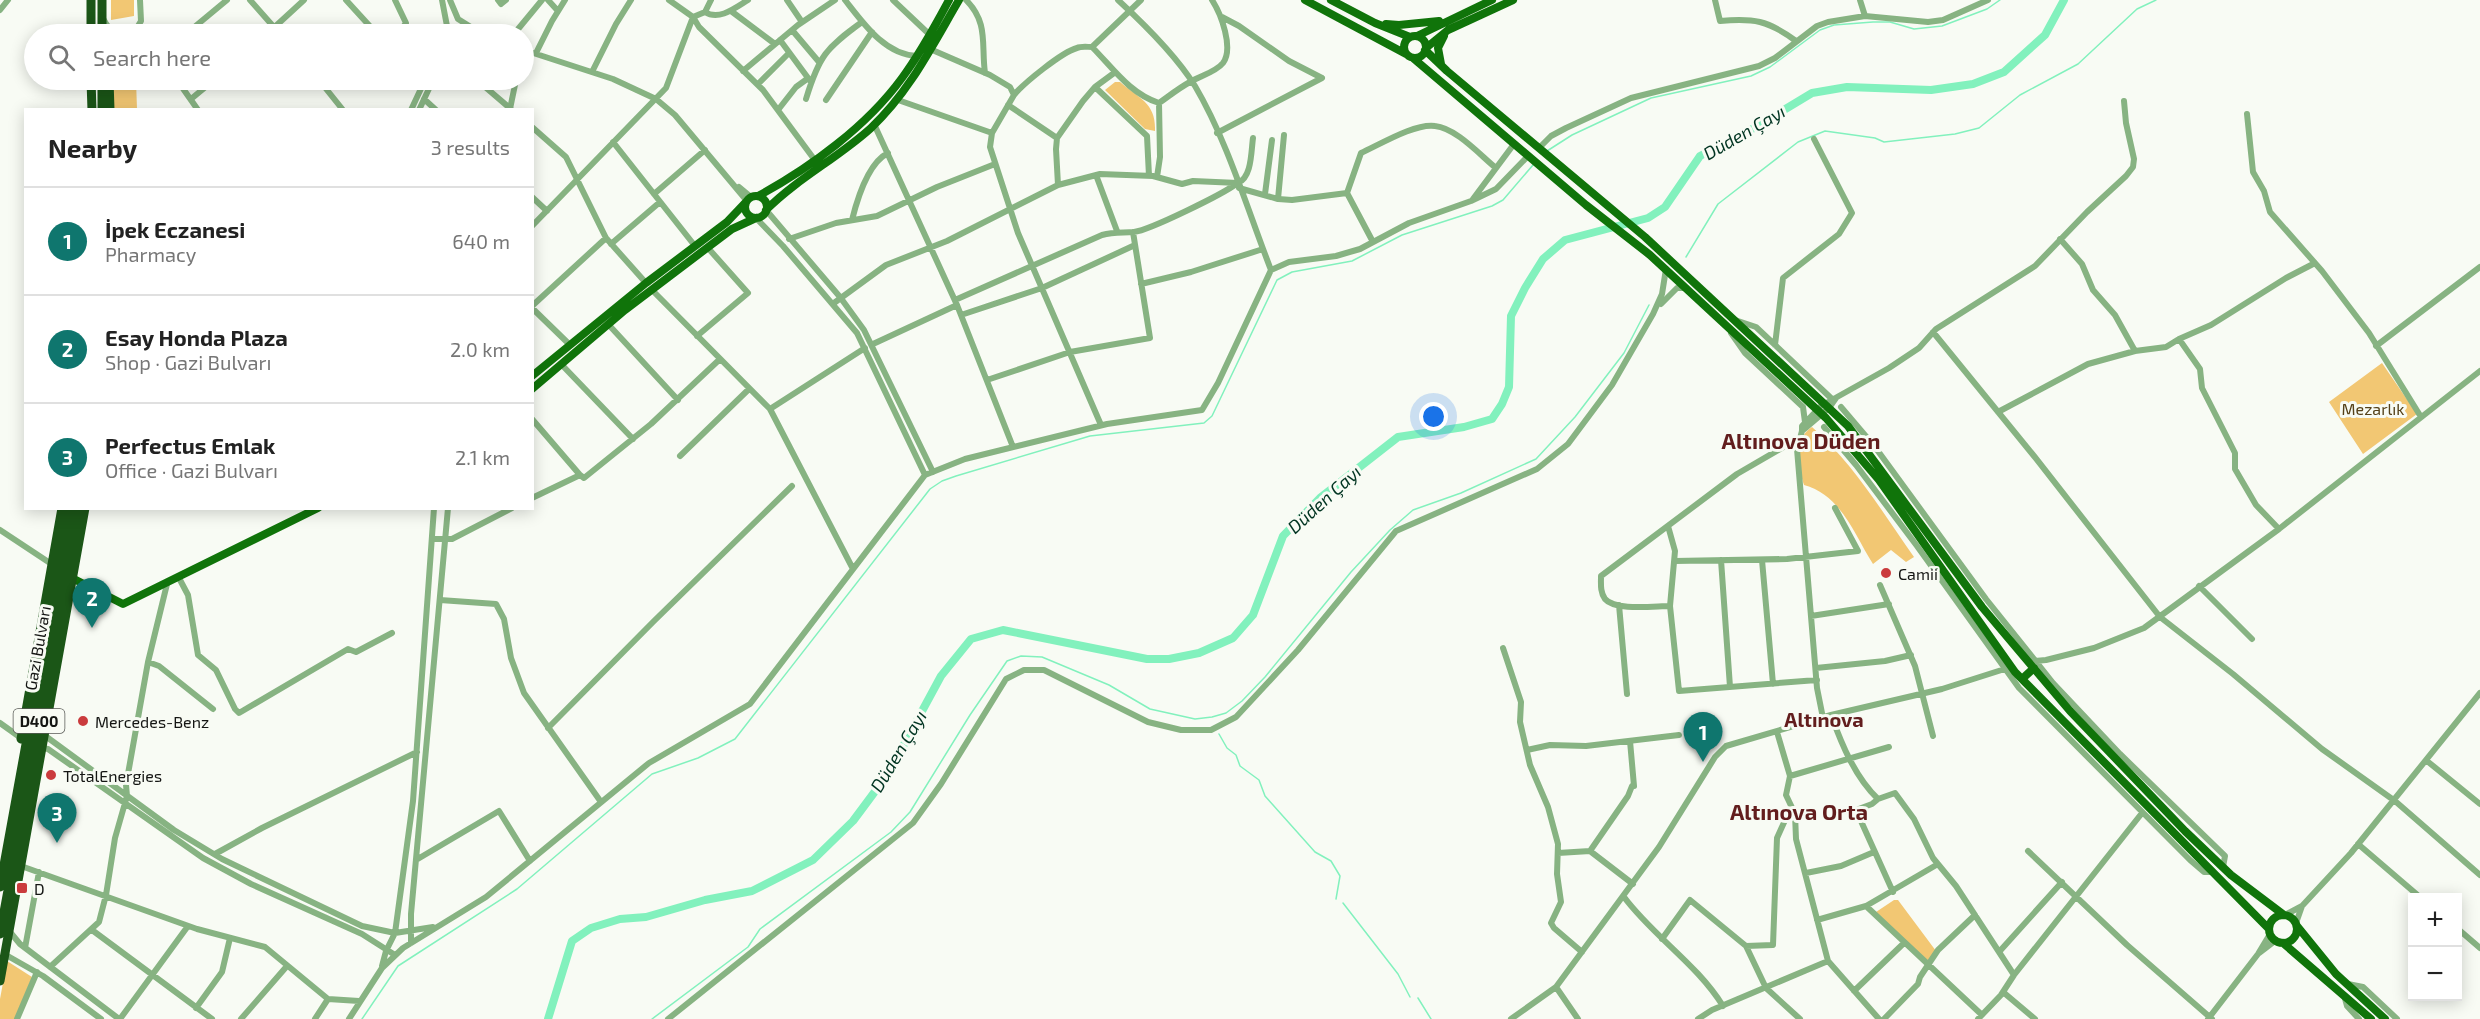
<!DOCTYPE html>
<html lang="en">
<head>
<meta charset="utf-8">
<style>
	:root { --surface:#fff; --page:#f2f2f2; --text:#222; --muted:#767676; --line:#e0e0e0; --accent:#0f766e }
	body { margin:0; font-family:"Exo 2",sans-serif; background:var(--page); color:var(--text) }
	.controls { position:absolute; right:18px; bottom:18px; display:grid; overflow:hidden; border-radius:0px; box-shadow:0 3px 15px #0003 }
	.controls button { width:54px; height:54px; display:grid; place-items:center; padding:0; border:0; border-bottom:2px solid var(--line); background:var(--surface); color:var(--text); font:30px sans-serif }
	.you { position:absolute; left:1434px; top:417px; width:21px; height:21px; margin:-15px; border:4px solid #fff; border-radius:50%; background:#1a73e8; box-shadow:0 0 0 9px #1a73e833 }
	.badge { display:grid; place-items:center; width:39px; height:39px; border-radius:50%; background:var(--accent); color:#fff; font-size:20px; font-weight:700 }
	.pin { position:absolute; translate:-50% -50px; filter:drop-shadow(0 2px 3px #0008) }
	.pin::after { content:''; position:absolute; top:32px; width:21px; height:18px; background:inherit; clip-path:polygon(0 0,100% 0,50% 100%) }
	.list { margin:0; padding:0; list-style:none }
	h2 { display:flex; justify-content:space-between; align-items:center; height:78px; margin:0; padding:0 24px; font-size:26px }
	h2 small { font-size:20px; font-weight:400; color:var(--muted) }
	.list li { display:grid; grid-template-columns:39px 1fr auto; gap:18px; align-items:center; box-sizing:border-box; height:108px; padding:0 24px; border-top:2px solid var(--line) }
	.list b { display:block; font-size:22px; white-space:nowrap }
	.list p { margin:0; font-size:20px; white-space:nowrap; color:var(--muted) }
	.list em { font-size:20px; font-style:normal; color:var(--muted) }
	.icon { flex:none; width:33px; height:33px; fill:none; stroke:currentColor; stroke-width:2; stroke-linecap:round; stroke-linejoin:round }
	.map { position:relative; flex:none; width:2480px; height:1019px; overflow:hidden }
	.search { position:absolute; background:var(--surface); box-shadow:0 3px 15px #0003; left:24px; top:24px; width:510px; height:66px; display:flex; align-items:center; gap:15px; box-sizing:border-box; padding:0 21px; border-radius:33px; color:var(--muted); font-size:22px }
	.panel { position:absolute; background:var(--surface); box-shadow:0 3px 15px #0003; left:24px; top:108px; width:510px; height:402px; border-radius:0px }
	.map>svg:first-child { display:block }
</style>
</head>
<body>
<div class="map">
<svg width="2480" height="1019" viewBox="0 0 2480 1019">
	<rect width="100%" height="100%" fill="#f8fbf4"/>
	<path fill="#f2c773" d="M 111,0 L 134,0 L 134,16 L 111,20 Z
		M 113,80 L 136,80 L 137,109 L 113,110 Z
		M 1115,82 L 1120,82 C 1140,99 1156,103 1155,131 L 1145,129 L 1105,90 Z
		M 2382,363 L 2417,414 L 2363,454 L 2329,402 Z
		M 1812,427 C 1853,463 1883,513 1914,557 L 1906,562 L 1891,550 L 1873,564 C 1854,534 1841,495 1804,485 C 1798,467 1793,439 1812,427 Z
		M 1894,900 L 1898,900 L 1936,951 L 1927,962 L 1876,912 Z
		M 7,961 L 32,977 L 15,1019 L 0,1019 L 0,999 Z"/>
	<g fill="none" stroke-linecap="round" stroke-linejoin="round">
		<path stroke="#82f1bd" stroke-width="1.5" d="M 1547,151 L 1572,135 L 1651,98 L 1751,76 L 1770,67 L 1820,30 L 1834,25 L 1873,22 L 1890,22 L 1914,29 L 1942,26 L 1987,9 L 2000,0
			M 1686,257 L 1718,204 L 1798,142 L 1825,131 L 1875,138 L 1884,142 L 1955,134 L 1979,128 L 2020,95 L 2078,64 L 2137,9 L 2156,0
			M 1219,734 L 1227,748 L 1236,755 L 1240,766 L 1259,780 L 1265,796 L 1315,852 L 1331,861 L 1340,876 L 1336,899
			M 1343,903 L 1398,974 L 1410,997
			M 1418,998 L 1431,1019
			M 362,1019 L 398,966 L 517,889 L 652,774 L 698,758 L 735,739 L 930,489 L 942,481 L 956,476 L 1090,436 L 1204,423 L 1212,416 L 1277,280 L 1292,272 L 1352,261 L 1402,235 L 1492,206 L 1503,200 L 1533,165
			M 652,1019 L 748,947 L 760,929 L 891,832 L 910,812 L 970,715 L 1007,661 L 1021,656 L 1042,657 L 1109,685 L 1150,709 L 1195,719 L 1212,717 L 1226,713 L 1242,701 L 1265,677 L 1351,572 L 1390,530 L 1413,510 L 1461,493 L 1536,459 L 1575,417 L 1624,353 L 1649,305"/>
		<path stroke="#82f1bd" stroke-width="8" d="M 548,1019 L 572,941 L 591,928 L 620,919 L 646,917 L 705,900 L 752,891 L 813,860 L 853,821 L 888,774 L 941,676 L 971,639 L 1003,630 L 1147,659 L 1169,659 L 1199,653 L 1233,638 L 1253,615 L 1283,536 L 1320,498 L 1398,437 L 1464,427 L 1492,419 L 1502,404 L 1509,387 L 1511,316 L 1525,288 L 1543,259 L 1565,240 L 1648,218 L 1665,207 L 1700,156 L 1754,128 L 1812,93 L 1847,87 L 1931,90 L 1973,84 L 2004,72 L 2045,35 L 2064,0"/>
		<path stroke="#87b382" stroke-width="6" d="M 250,0 L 280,34
			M 346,0 L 377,34
			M 395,0 L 406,23 L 398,34
			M 442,0 L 447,26 L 445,34
			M 450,0 L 458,19 L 482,34
			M 498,0 L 501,4 L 506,0
			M 548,0 L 558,11
			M 669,0 L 693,17 L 699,27 L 763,90 L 814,159
			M 787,0 L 802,22
			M 845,0 C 863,23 885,55 917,56
			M 893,0 L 930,35
			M 966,0 C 989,23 981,45 985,73
			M 1118,0 C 1143,23 1177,57 1195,86 C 1227,140 1248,211 1271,270
			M 1715,0 L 1720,21 C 1753,18 1768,20 1796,41
			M 1860,0 L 1865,16
			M 0,10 L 8,0
			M 731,11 L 775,44
			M 705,12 L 711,0
			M 1222,17 L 1239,26 L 1289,61 L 1322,78
			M 104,20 C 109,30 116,35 128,32
			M 792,30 L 819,62
			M 135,31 L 141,21 L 140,0
			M 186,34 L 227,0
			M 267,34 L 304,0
			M 466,34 L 466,25
			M 514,34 L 542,0
			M 780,40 L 811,82
			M 1092,47 L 1141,0
			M 930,49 L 990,75 L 1010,87 L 1014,95 L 992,133 L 990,147 L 1018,233 L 1101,425
			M 524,50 L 613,79 L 656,99 L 675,115 L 747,201
			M 536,53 L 552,21 L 565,0
			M 743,71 L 798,25 L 835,0
			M 592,72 L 616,24 L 631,0
			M 177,80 L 198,110
			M 319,80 L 343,110
			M 477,80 L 512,110
			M 758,84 L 789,53
			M 326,87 L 336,80
			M 1095,87 L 1147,136 L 1149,176
			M 1014,95 C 1024,83 1062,52 1077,48 C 1081,46 1087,47 1092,47 C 1112,67 1130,94 1159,103 C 1169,96 1179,88 1190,82 C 1200,76 1216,72 1223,63 C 1234,48 1221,14 1212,0
			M 191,99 L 214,80
			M 424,99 L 436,110
			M 806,99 C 819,56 826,48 862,22
			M 826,100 L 872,32
			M 898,100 L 992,133
			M 1008,105 L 1057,138
			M 510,109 L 516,80
			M 411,110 L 425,80
			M 419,110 L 433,80
			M 778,110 L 796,87 L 807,79
			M 2247,114 L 2253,172 L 2264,191 L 2270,212 L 2322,271 L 2369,333 L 2421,417
			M 874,124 L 957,305 L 1013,447
			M 532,127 L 566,157 L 606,238 L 646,283
			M 1217,133 L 1322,78
			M 613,142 L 695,246
			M 1539,148 L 1551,136 L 1566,128 L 1631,98 L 1759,66 L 1775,58 L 1817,26 L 1828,22 L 1865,16 L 1928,22 L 1943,20 L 1988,0
			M 1096,175 L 1117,231
			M 1157,177 L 1160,157 L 1159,103
			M 1058,185 L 1056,149 L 1057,138 L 1083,101 L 1095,87 L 1114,73
			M 739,187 L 751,197
			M 1239,188 L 1278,199 L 1292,200 L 1347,193 L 1373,242
			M 1347,193 L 1361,153 C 1379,145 1415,123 1435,126 C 1456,128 1480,155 1496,168
			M 654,194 L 705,150
			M 1265,194 L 1272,140
			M 532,197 L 547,211
			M 1278,199 L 1284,135
			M 1473,199 L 1514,144
			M 766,210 L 840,297 L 864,330 L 933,472
			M 756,218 L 783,246 L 857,333 L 925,475
			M 852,220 C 857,200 868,163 888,153
			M 532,226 L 666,88 L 693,17 L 705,12 C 719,21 735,8 748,0
			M 789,239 L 836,223 L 877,216 L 937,187 L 995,164
			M 2060,239 L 2082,264 L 2093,290 L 2115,315 L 2135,351
			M 611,244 L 660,202
			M 1141,284 L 1191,272 L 1263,249
			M 652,290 L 770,409 L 853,569
			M 955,300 L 1102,235 C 1114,232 1122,233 1134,232 C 1150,230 1223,194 1236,184
			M 834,303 L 886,265 L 947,241 L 1058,185 L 1100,174 L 1153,176 L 1182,184 L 1193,181 L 1238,183 C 1252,177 1251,152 1253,138
			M 1661,304 L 1677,288 L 1686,288
			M 532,306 L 606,238
			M 532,308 L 569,344
			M 961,315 L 1042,288 L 1135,245
			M 1735,320 L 1756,327 L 1832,399
			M 608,324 L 678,400
			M 1933,332 L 2034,456 L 2160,617 L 2233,674 L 2322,749 L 2395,801 L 2480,875
			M 1731,333 L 1745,353 L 1803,407 L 1805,422
			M 697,336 L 748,293 L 708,248
			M 2179,339 L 2200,369 L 2202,388 L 2235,453 L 2235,469 L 2256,505 L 2279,529
			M 873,344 L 957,305
			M 1775,345 L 1783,278 L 1839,234 L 1852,213 L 1814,139
			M 2376,346 L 2480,267
			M 561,364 L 633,439
			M 987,380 L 1070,352 L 1150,338 L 1133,232
			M 1841,407 L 1875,447 L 1986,599 L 2053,683 L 2120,754 L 2225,856 L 2223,867
			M 770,409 L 865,348
			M 1998,412 L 2088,364 L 2135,351 L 2166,347 L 2179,339 L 2211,325 L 2286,278 L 2315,263
			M 532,419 L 580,475
			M 1824,427 L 1856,465 L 1917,546 L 2019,688 L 2190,860 L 2204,872 L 2213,872
			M 1802,431 L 1829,408 L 1836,398
			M 680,456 L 749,389
			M 532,498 L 580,475 L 584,478 L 651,424 L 720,359
			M 1668,526 L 1675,551 L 1670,606 L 1679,691 L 1817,680
			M 0,530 L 53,565
			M 432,539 L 452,539 L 512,508
			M 1721,560 L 1730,687
			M 1762,560 L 1773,684
			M 1675,561 L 1787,559 L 1858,551 L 1835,508
			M 179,578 L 188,595 L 198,655 L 216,670 L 235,709 L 239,713 L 348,649 L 356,652 L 392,633
			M 1880,585 L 1915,666 L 1933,736
			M 2199,586 L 2252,639
			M 440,600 L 496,604 L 504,619 L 511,658 L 524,693 L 601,802
			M 1619,605 L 1627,694
			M 1670,606 C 1654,606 1615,611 1605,599 C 1600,592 1601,584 1601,576 L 1737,474 L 1799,438
			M 1811,616 L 1889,604
			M 1503,648 L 1521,702 L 1520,722 L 1530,765 L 1548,807 L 1558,844 L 1557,874 L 1561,902 L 1551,923 L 1554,928 L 1582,952
			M 2035,661 L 2046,660 L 2094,648 L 2144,628 L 2279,529 L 2480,371
			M 148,662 L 159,666 L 213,709
			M 1816,668 L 1885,661 L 1911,655
			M 1831,715 C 1842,745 1855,777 1878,799 L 1895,793 L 1914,819 L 1933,858 L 1956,886 L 2014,975 L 2001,995 L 1978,1019
			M 1823,718 L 1817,688 L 1797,449 L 1802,431 L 1802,426 L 1821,406 L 1889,368 L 1919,348 L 1936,329 L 2035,266 L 2087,212 L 2126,176 L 2133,167 L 2134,159 L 2126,123 L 2124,101
			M 0,723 L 21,738
			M 548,728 L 654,621 L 792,486
			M 1777,732 L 1790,776 L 1786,795 L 1795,814 L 1796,839 L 1828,961 L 1879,1019
			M 44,735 L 174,830 L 222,859 L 362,926 L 395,933 L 413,801 L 434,508
			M 1630,741 L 1634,786
			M 42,748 L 48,749 L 203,858 L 251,884 L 362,934 L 395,955
			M 1527,750 L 1550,745 L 1586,746 L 1679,735
			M 2427,761 L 2480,804
			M 1790,776 L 1889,747
			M 1878,799 L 1872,804 L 1856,810 L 1893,892
			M 2358,844 L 2421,898
			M 1590,851 L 1628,796 L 1632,786
			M 2028,851 L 2127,945 L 2212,1019
			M 1558,853 L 1590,851 L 1633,884
			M 215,854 L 262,828 L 417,752
			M 416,860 L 499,811 L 530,861
			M 21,866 L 197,929 L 265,947 L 328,999 L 359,1001
			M 1806,873 L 1841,866 L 1874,852
			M 1624,897 C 1653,936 1697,964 1723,1006
			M 1866,906 L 1982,1015
			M 2285,915 L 2302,906 L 2351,853 L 2480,693
			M 1817,920 L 1866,906 L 1938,864
			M 2296,923 L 2302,906
			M 2458,929 L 2480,948
			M 92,930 L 212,1019
			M 10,932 L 20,944 L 119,1019
			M 1662,939 L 1690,900 L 1746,946 L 1766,988 L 1800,1019
			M 411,943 L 411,914 L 448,508
			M 1746,946 L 1773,945 L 1777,838 L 1786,818 L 1795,814
			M 25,948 L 39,872
			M 1999,952 L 2062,882
			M 2259,953 L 2276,940
			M 6,955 L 43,976 L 101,1019
			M 382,966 L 386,951 L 395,933 L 433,927
			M 50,967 L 99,922 L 106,895 L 115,838 L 127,796 L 126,785 L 148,662 L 167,584
			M 2014,975 L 2142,813
			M 2348,984 L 2363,987 L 2397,1019
			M 1556,987 L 1578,1019
			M 1854,991 L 1904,943
			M 2003,992 L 2035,1019
			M 2344,995 L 2347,1006 L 2359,1019
			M 196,1008 L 222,972 L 230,938
			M 17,1019 L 37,972
			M 120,1019 L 188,926
			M 241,1019 L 287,966
			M 315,1019 L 328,999
			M 349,1019 L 382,968 L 403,948 L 486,897 L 649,763 L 750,704 L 925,475 L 965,459 L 1107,424 L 1202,410 L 1218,383 L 1271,270 L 1289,262 L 1336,256 L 1360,249 L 1409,223 L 1471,201 L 1496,189 L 1528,156
			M 668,1019 L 913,823 L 941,784 L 1006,679 L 1024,670 L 1044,670 L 1148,722 L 1181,730 L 1211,730 L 1236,717 L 1298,650 L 1396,531 L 1537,469 L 1568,444 L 1612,385 L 1653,314 L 1662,294 L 1666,269
			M 1511,1019 L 1556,987 L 1659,847 L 1715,757 L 1726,746 L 1831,715 L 1942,689 L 2011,667
			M 1698,1019 L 1712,1010 L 1828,961
			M 1884,1019 L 1918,984 L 1920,977 L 1938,950 L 1975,915
			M 2208,1019 L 2258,954 L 2270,934"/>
		<path stroke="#10740a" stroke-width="8" d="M 1305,0 L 1406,54
			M 1331,0 L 1375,23 L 1410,37
			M 1386,24 L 1399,25 L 1439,21
			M1404 47a11 11 0 1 1 22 0a11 11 0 1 1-22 0Z
			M 1417,36 L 1492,0
			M 1426,48 L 1448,30 L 1513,0
			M 1425,50 L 1447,71 L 1645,237 L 1848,426 L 1982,607 L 2070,711 L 2185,831 L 2231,875 L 2284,915
			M 1413,58 L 1586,205 L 1650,255 L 1826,418 L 1879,480 L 2015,672 L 2269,929
			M 1441,64 L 1438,48 L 1444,36
			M 758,196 C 810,168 867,126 902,78 C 920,54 935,26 949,0
			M745 207a11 11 0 1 1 22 0a11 11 0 1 1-22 0Z
			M 766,210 C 798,178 838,158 871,128 C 910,91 932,46 959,0
			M 532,376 L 646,283 L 727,222 L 746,202
			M 532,389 L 625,310 L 732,229 L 756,218
			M 72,578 L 123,604 L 318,508
			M 2022,679 L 2034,668
			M2269 929a14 14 0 1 1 28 0a14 14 0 1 1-28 0Z
			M 2297,926 L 2336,974 L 2385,1019
			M 2283,943 L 2371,1019"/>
		<path stroke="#1b5617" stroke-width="9" d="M 91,0 L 91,34
			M 102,34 L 102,0
			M 91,80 L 92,110
			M 102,80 L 102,110
			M 109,80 L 110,110
			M 21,739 L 62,508
			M 0,887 L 69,508
			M 0,934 L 78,508
			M 0,981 L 85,508"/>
	</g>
	<g fill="#ca3b3d" stroke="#f8fbf4" stroke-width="2">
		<circle cx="1886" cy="573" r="6"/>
		<circle cx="83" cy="721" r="6"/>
		<circle cx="51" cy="775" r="6"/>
		<rect x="16" y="882" width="12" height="12" rx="3"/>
	</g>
	<g text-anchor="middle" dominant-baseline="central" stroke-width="6" stroke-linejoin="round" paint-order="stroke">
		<rect fill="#f8fbf4" stroke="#585a56" stroke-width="1.5" x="13.5" y="709" width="51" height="24" rx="4.5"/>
		<g font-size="15" font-weight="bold" fill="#141513">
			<text x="39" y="721">D400</text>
		</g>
		<g font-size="16" fill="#554119" stroke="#f8fbf4">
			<text x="2373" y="408">Mezarlık</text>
		</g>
		<g font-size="16" fill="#141513" stroke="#f8fbf4" text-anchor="start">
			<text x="1898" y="573">Camii</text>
			<text x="95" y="721">Mercedes-Benz</text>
			<text x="63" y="775">TotalEnergies</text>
			<text x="34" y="888">D</text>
		</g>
		<g font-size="16" fill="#141513" stroke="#f8fbf4">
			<text transform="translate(37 648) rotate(-80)">Gazi Bulvarı</text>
		</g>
		<g font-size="18" font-style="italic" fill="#013421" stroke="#f8fbf4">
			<text transform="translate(1744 132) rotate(-30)">Düden Çayı</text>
			<text transform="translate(1324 499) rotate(-42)">Düden Çayı</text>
			<text transform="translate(898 751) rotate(-59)">Düden Çayı</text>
		</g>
		<g font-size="20" font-weight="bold" fill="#621d1d" stroke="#f8fbf4">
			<text x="1824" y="719">Altınova</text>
		</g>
		<g font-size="22" font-weight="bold" fill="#621d1d" stroke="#f8fbf4">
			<text x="1801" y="440">Altınova Düden</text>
			<text x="1799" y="811">Altınova Orta</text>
		</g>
	</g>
</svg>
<div class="controls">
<button>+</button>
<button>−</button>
</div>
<div class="you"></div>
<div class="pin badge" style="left:1703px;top:762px">1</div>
<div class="pin badge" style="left:92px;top:628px">2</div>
<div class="pin badge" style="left:57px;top:843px">3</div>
<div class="search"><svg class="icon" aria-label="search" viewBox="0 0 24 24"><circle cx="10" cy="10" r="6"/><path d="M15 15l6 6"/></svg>Search here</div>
<section class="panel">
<h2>Nearby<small>3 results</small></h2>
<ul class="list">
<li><span class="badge">1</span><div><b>İpek Eczanesi</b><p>Pharmacy</p></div><em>640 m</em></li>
<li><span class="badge">2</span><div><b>Esay Honda Plaza</b><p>Shop · Gazi Bulvarı</p></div><em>2.0 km</em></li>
<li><span class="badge">3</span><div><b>Perfectus Emlak</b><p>Office · Gazi Bulvarı</p></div><em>2.1 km</em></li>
</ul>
</section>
</div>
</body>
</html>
